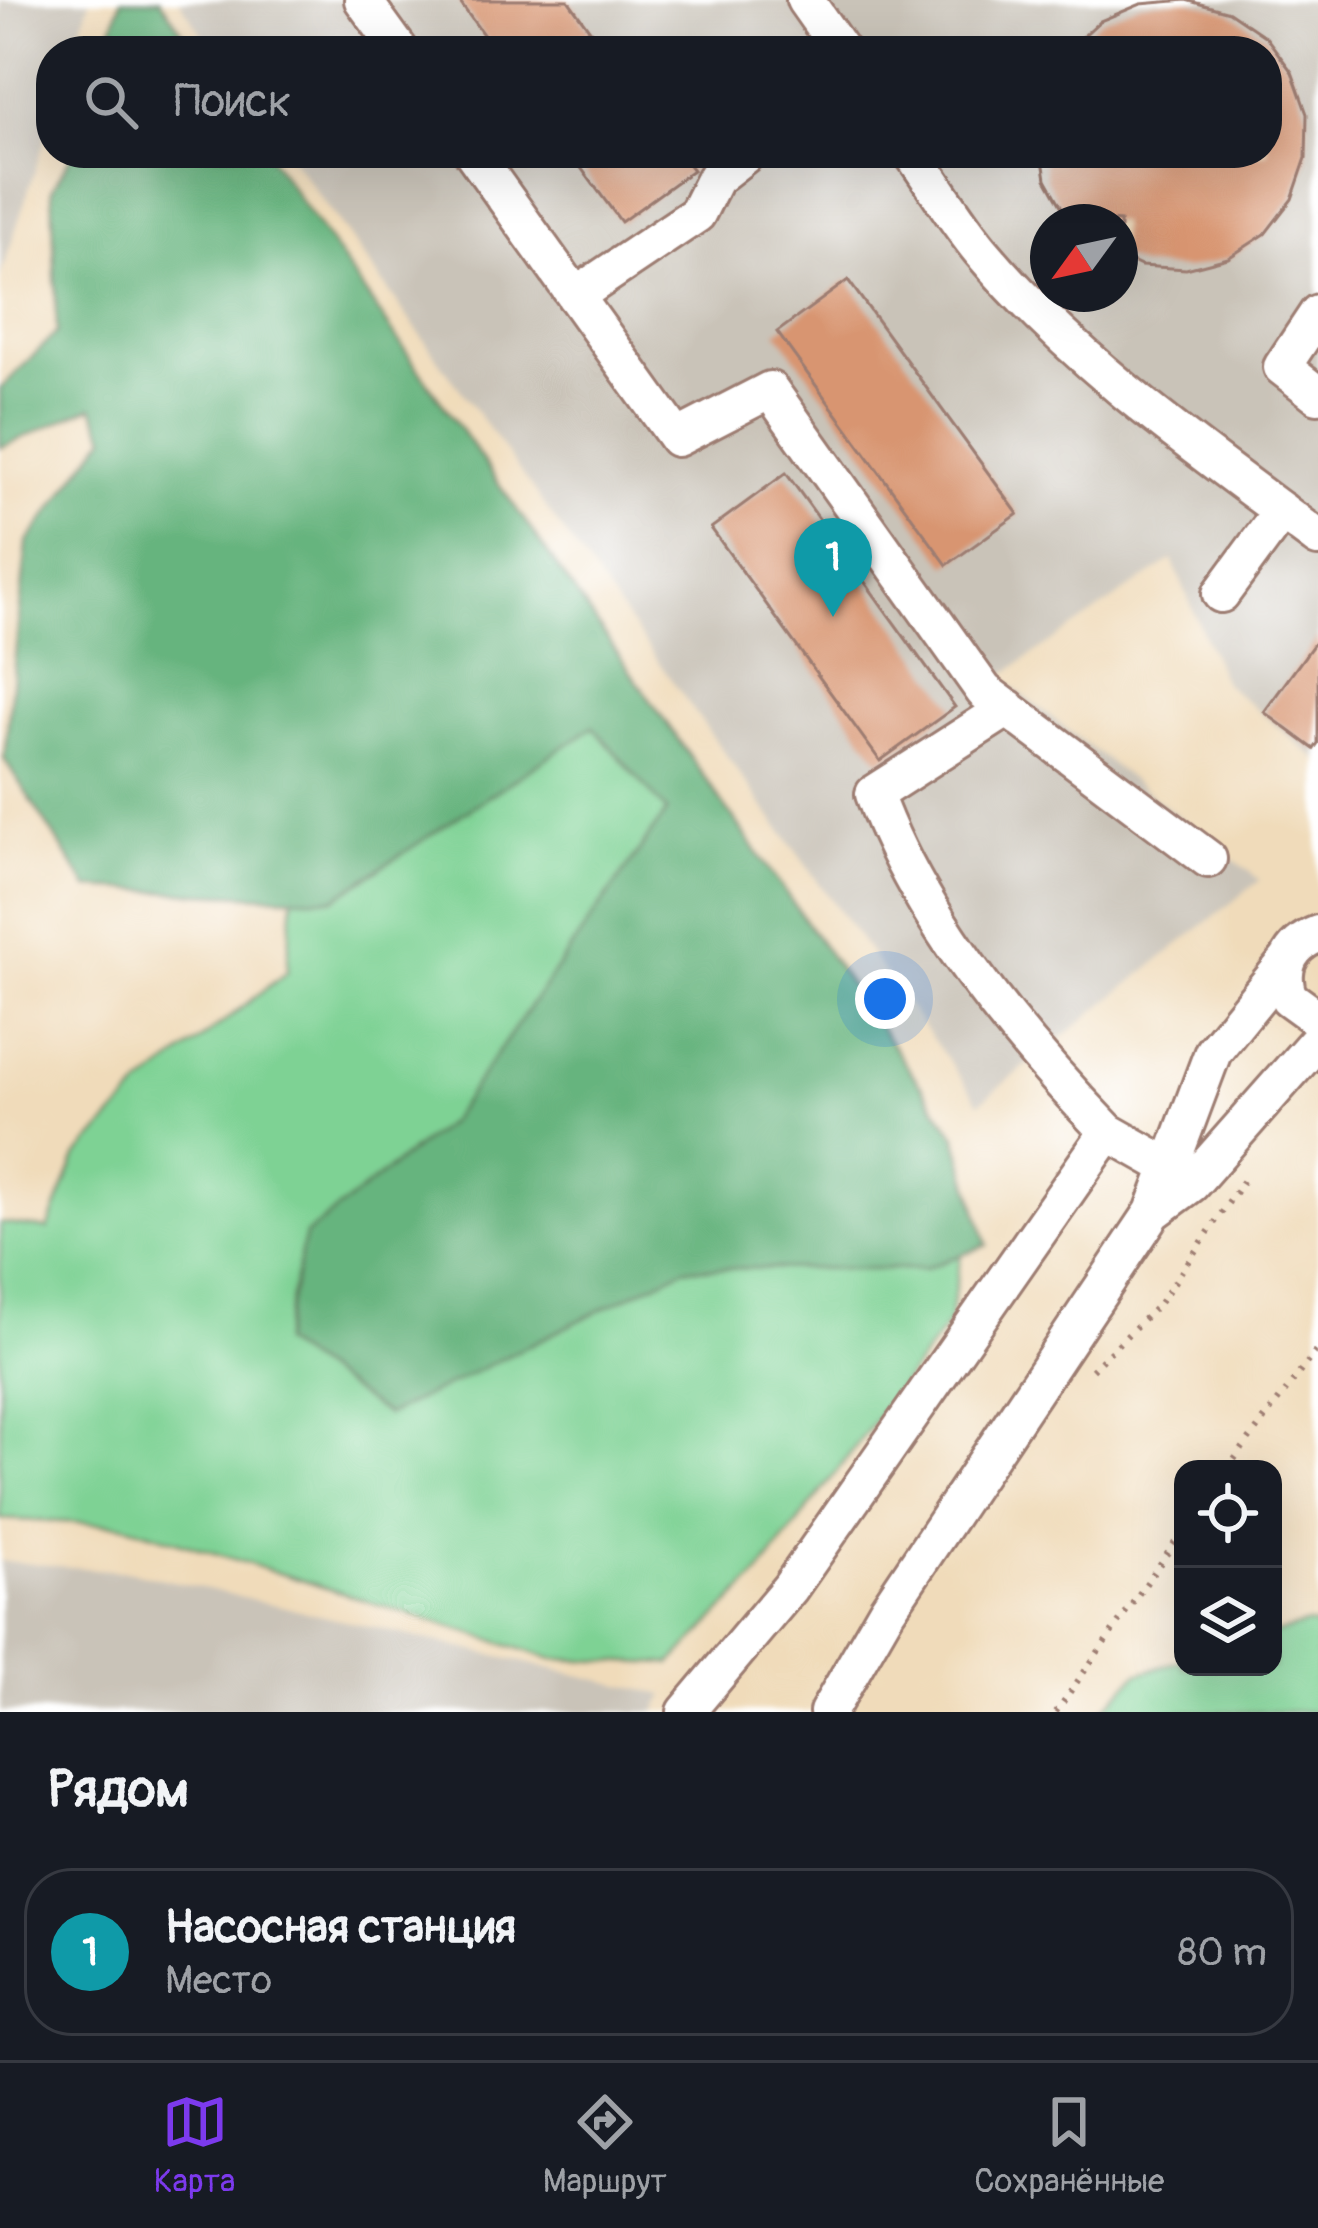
<!DOCTYPE html>
<html lang="ru">
<head>
<meta charset="utf-8">
<style>
	:root { --surface:#171b24; --page:#20242c; --text:#f1f3f6; --muted:#9ea1a6; --line:#363941; --accent:#7c3aed }
	body { margin:0; font-family:Pangolin,sans-serif; background:var(--page); color:var(--text) }
	.controls { position:absolute; right:36px; bottom:36px; display:grid; overflow:hidden; border-radius:24px; box-shadow:0 12px 48px #0002 }
	.controls button { width:108px; height:108px; display:grid; place-items:center; padding:0; border:0; border-bottom:3px solid var(--line); background:var(--surface); color:var(--text); font:60px sans-serif }
	.compass { position:absolute; left:1030px; top:204px; width:108px; height:108px; border-radius:50%; background:var(--surface); box-shadow:0 12px 48px #0002; rotate:237deg }
	.you { position:absolute; left:885px; top:999px; width:42px; height:42px; margin:-30px; border:9px solid #fff; border-radius:50%; background:#1a73e8; box-shadow:0 0 0 18px #1a73e833 }
	.badge { display:grid; place-items:center; width:78px; height:78px; border-radius:50%; background:var(--accent); color:#fff; font-size:39px; font-weight:700 }
	.pin { position:absolute; translate:-50% -99px; filter:drop-shadow(0 3px 6px #0008) }
	.pin::after { content:''; position:absolute; top:63px; width:42px; height:36px; background:inherit; clip-path:polygon(0 0,100% 0,50% 100%) }
	.list { margin:0; padding:0; list-style:none }
	h2 { display:flex; justify-content:space-between; align-items:center; height:156px; margin:0; padding:0 48px; font-size:51px }
	h2 small { font-size:39px; font-weight:400; color:var(--muted) }
	.list li { display:grid; grid-template-columns:78px 1fr auto; gap:36px; align-items:center; box-sizing:border-box; height:168px; margin:0 24px 24px; padding:0 24px; border:3px solid var(--line); border-radius:48px }
	.list b { display:block; font-size:45px; white-space:nowrap }
	.list p { margin:0; font-size:39px; white-space:nowrap; color:var(--muted) }
	.list em { font-size:39px; font-style:normal; color:var(--muted) }
	.icon { flex:none; width:66px; height:66px; fill:none; stroke:currentColor; stroke-width:2; stroke-linecap:round; stroke-linejoin:round }
	.map { position:relative; flex:none; width:1318px; height:1712px; overflow:hidden }
	.search { position:absolute; background:var(--surface); box-shadow:0 12px 48px #0002; left:36px; right:36px; top:36px; height:132px; display:flex; align-items:center; gap:30px; box-sizing:border-box; padding:0 42px; border-radius:48px; color:var(--muted); font-size:45px }
	.sheet { height:348px; background:var(--surface) }
	nav { display:flex; justify-content:space-around; align-items:center; box-sizing:border-box; height:168px; border-top:3px solid var(--line); background:var(--surface); font-size:33px; color:var(--muted) }
	nav a { display:grid; justify-items:center; gap:6px }
	nav .on { color:var(--accent) }
	.map>svg:first-child { display:block }
</style>
</head>
<body>
<div class="map">
<svg width="1318" height="1712" viewBox="0 0 1318 1712">
	<rect width="100%" height="100%" fill="#fff"/>
	<filter id="ink" filterUnits="userSpaceOnUse"><feTurbulence type="fractalNoise" baseFrequency=".00833" numOctaves="2"/><feDisplacementMap in="SourceGraphic" scale="24" xChannelSelector="R" yChannelSelector="G"/><feConvolveMatrix kernelMatrix="1 2 1 2 8 2 1 2 1" color-interpolation-filters="sRGB"/></filter>
	<filter id="wash" filterUnits="userSpaceOnUse"><feTurbulence type="fractalNoise" baseFrequency=".004" numOctaves="4" result="noise"/><feDisplacementMap in="SourceGraphic" scale="48" xChannelSelector="R" yChannelSelector="G"/><feGaussianBlur stdDeviation="2.7" result="paint"/><feColorMatrix in="noise" values="0 0 0 0 0 0 0 0 0 0 0 0 0 0 0 0 0 1.4 0 .05"/><feComposite in="paint" operator="in"/></filter>
	<g filter="url(#wash)">
		<rect width="100%" height="100%" fill="#f0dbba"/>
		<path fill="#c9c3b8" fill-rule="evenodd" d="M 0,0 L 90,0 L 74,51 L 51,51 L 51,121 L 0,278 Z
			M 179,0 L 1318,0 L 1318,760 L 1224,683 L 1172,560 L 1000,677 L 1260,880 L 979,1103 L 288,153 L 1267,153 L 1267,51 L 214,51 ZM 1048,222 L 1120,222 L 1120,294 L 1048,294 Z
			M 0,1561 L 133,1572 L 665,1695 L 656,1712 L 0,1712 Z"/>
		<path fill="#7ed294" stroke="#647860" stroke-width="3" d="M 389,388 L 967,1221 L 949,1323 L 759,1574 L 671,1664 L 553,1659 L 125,1525 L 0,1519 L 0,1223 L 48,1229 L 76,1157 L 142,1086 L 287,972 L 293,898 L 261,805 Z
			M 1308,1624 L 1318,1626 L 1318,1712 L 1101,1712 L 1137,1674 L 1183,1660 L 1183,1667 L 1273,1667 L 1273,1634 Z"/>
		<path fill="#66b47e" stroke="#586a54" stroke-width="3" d="M 121,0 L 160,0 L 196,51 L 105,51 Z
			M 73,153 L 267,153 L 956,1136 L 987,1245 L 924,1269 L 686,1268 L 387,1415 L 281,1343 L 305,1235 L 449,1122 L 667,811 L 593,727 L 334,899 L 88,888 L 4,759 L 27,543 L 106,436 L 92,407 L 0,448 L 0,389 L 57,332 L 52,189 Z"/>
		<g id="blocks">
			<path fill="#d89571" d="M 458,0 L 568,0 L 605,51 L 495,51 Z
				M 1186,0 L 1229,12 L 1266,37 L 1292,72 L 1307,114 L 1306,158 L 1292,199 L 1265,234 L 1228,258 L 1186,269 L 1141,266 L 1120,256 L 1120,222 L 1068,218 L 1046,179 L 1042,153 L 1267,153 L 1267,51 L 1067,51 L 1100,21 L 1141,4 Z
				M 570,153 L 680,153 L 693,170 L 621,222 Z
				M 848,280 L 1018,514 L 947,565 L 777,332 Z
				M 786,473 L 955,707 L 880,761 L 711,528 Z
				M 1318,638 L 1318,743 L 1314,749 L 1264,712 Z"/>
		</g>
	</g>
	<g filter="url(#ink)">
		<use href="#blocks" fill-opacity="0" stroke="#9d7d72" stroke-width="3"/>
		<g fill="none" stroke-linecap="round" stroke-linejoin="round">
			<defs>
				<path id="minor" d="M 363,0 L 400,51
					M 805,0 L 841,51
					M 473,153 L 677,438 L 770,390 L 984,691 L 1208,859
					M 912,153 C 935,185 956,221 981,251 C 1077,365 1200,450 1318,538
					M 575,296 L 697,214 L 715,178 L 747,153
					M 1318,313 L 1282,367 L 1318,395
					M 1221,594 L 1282,511
					M 1008,708 L 874,794 C 919,918 1017,1038 1108,1132
					M 1318,934 C 1289,945 1278,969 1289,998 L 1318,1019
					M 1153,1212 L 1191,1184 L 1318,1040
					M 686,1712 L 790,1588 L 1108,1132 L 1170,1167
					M 828,1712 L 887,1610 L 1153,1212 L 1213,1052 L 1287,961"/>
			</defs>
			<use href="#minor" stroke="#9d7d72" stroke-width="42"/>
			<path stroke="#9d7d72" stroke-width="6" stroke-dasharray="3 9" stroke-linecap="butt" d="M 1092,1370 L 1160,1303 L 1244,1180
				M 1227,1469 L 1318,1348
				M 1056,1712 L 1183,1531"/>
			<use href="#minor" stroke="#fff" stroke-width="36"/>
		</g>
	</g>
</svg>
<div class="controls">
<button><svg class="icon" aria-label="locate" viewBox="0 0 24 24"><circle cx="12" cy="12" r="6"/><path d="M12 2v4M12 18v4M2 12h4M18 12h4"/></svg></button>
<button><svg class="icon" aria-label="layers" viewBox="0 0 24 24"><path d="M12 4l9 5-9 5-9-5zM3 14l9 5 9-5"/></svg></button>
</div>
<svg class="compass" viewBox="-18 -18 36 36"><path d="M0-13l5 13h-10z" fill="#e53935"/><path d="M0 13l5-13h-10z" fill="#9ea1a6"/></svg>
<div class="you"></div>
<div class="pin badge" style="left:833px;top:617px;background:#0f9aa8">1</div>
<div class="search"><svg class="icon" aria-label="search" viewBox="0 0 24 24"><circle cx="10" cy="10" r="6"/><path d="M15 15l6 6"/></svg>Поиск</div>
</div>
<section class="sheet">
<h2>Рядом<small></small></h2>
<ul class="list">
<li><span class="badge" style="background:#0f9aa8">1</span><div><b>Насосная станция</b><p>Место</p></div><em>80 m</em></li>
</ul>
</section>
<nav>
<a class="on"><svg class="icon" aria-label="map" viewBox="0 0 24 24"><path d="M3 6l6-2 6 2 6-2v14l-6 2-6-2-6 2zM9 4v14M15 6v14"/></svg>Карта</a>
<a><svg class="icon" aria-label="directions" viewBox="0 0 24 24"><path d="M12 3l9 9-9 9-9-9zM9 14v-3h6M13 9l2 2-2 2"/></svg>Маршрут</a>
<a><svg class="icon" aria-label="saved" viewBox="0 0 24 24"><path d="M7 4h10v16l-5-4-5 4z"/></svg>Сохранённые</a>
</nav>
</body>
</html>
